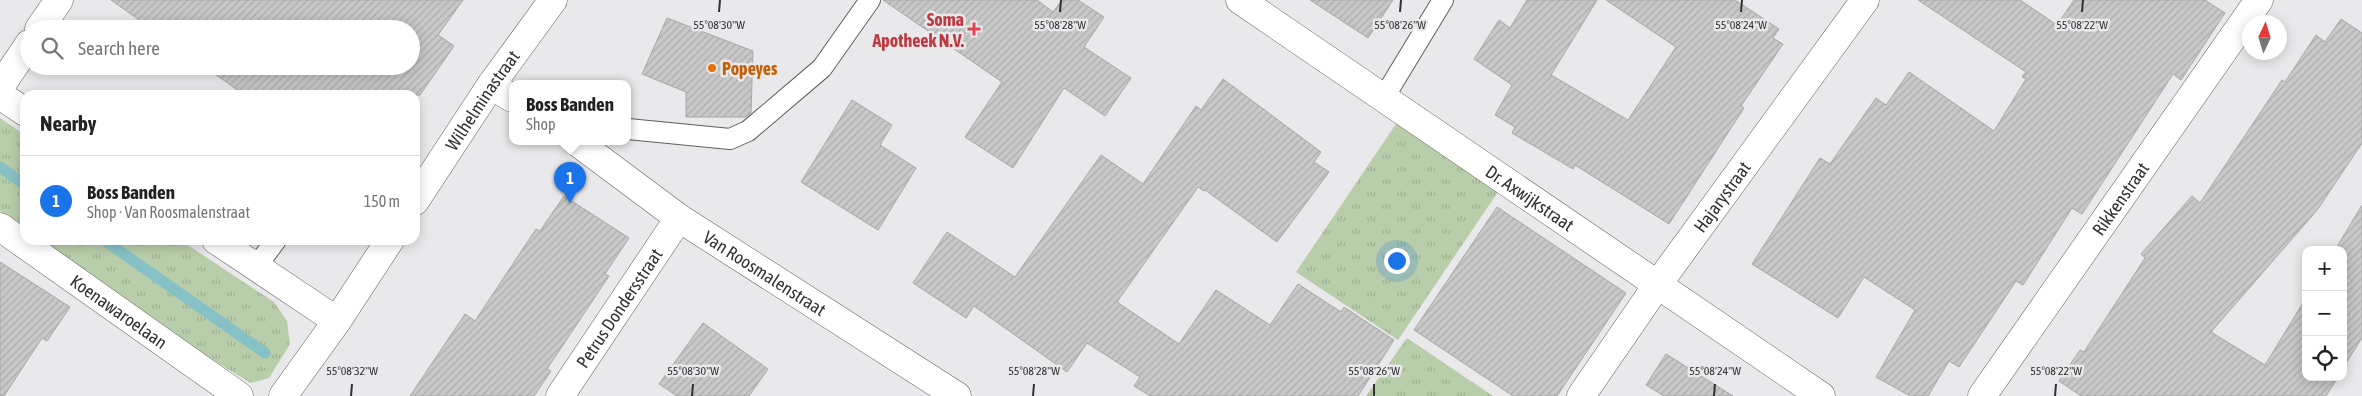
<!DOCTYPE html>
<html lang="en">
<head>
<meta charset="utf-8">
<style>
	:root { --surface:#fff; --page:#f6f6f6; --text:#222; --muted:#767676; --line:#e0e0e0; --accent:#1a73e8 }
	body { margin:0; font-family:"Asap Condensed",sans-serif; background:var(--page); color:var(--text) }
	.controls { position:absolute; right:15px; bottom:15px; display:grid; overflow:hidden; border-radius:10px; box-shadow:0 2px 12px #0003 }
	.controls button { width:45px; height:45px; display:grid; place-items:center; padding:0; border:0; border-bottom:1px solid var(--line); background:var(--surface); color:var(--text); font:25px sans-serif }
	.compass { position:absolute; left:2242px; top:15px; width:45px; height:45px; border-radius:50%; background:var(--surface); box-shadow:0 2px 12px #0003; rotate:4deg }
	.you { position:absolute; left:1396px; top:260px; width:18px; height:18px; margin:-12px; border:4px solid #fff; border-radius:50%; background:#1a73e8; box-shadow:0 0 0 8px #1a73e833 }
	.badge { display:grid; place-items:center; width:32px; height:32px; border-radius:50%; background:var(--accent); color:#fff; font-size:16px; font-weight:700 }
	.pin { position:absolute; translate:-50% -41px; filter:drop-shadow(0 1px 2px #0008) }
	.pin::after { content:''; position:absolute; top:26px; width:18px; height:15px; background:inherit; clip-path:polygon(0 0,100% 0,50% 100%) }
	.popup { position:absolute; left:509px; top:80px; width:122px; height:65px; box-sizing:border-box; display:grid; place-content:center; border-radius:10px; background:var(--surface); filter:drop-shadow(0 1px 4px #0005); font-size:16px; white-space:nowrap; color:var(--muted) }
	.popup b { font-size:19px; color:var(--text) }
	.popup::after { content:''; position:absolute; left:50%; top:100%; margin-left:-10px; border:10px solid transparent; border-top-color:var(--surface) }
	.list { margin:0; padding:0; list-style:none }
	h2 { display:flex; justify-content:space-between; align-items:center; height:65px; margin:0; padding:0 20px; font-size:21px }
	h2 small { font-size:16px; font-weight:400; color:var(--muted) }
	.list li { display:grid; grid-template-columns:32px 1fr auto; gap:15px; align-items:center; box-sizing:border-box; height:90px; padding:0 20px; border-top:1px solid var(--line) }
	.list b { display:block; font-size:19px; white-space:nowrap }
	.list p { margin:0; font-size:16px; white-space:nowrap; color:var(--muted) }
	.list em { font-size:16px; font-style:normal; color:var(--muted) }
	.icon { flex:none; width:28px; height:28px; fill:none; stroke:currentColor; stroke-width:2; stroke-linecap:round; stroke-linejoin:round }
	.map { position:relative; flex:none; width:2362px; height:396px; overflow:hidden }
	.search { position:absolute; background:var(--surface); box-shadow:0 2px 12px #0003; left:20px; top:20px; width:400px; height:55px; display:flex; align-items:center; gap:12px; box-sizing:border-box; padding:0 18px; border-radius:28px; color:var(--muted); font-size:19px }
	.panel { position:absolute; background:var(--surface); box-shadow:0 2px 12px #0003; left:20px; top:90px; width:400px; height:155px; border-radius:15px }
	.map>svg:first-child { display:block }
</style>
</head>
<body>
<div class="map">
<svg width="2362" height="396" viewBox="0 0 2362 396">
	<defs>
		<pattern id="grass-tufts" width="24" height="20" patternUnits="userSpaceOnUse" patternTransform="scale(1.25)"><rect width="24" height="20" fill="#b8cdaa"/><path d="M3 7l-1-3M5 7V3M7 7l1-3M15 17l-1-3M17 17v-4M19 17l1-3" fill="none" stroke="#9fb093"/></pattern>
		<pattern id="building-hatch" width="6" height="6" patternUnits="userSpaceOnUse" patternTransform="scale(1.25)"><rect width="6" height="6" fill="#c8c8c9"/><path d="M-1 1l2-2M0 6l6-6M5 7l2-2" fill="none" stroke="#acacad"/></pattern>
	</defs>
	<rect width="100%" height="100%" fill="#e9e9eb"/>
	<path fill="url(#grass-tufts)" d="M 1402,115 L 1504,183 L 1398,340 L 1296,272 Z
		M 0,118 L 25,135 L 25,228 L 0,211 Z
		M 42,240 L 180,240 L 274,302 L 287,321 L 290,344 L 269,378 L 251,383 L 201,353 Z
		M 1407,338 L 1493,396 L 1366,396 Z"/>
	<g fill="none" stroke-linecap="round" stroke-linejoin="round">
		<path stroke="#86c1c6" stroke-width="11" d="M 0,167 L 25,185
			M 104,240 L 265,353"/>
	</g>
	<path fill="url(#building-hatch)" stroke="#a8a7a9" d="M 111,0 L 463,0 L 438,35 L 454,46 L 420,95 L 244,95 L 204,66 L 411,66 L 411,29 L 152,29 Z
		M 883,0 L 1037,0 L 1053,12 L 1062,0 L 1078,0 L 1104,17 L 1084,47 L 1131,78 L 1105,116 L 1064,88 L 1013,168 L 965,137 L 1002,82 Z
		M 1310,0 L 1393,0 L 1368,38 Z
		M 1527,0 L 1597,0 L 1551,75 L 1628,120 L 1676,47 L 1606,0 L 1735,0 L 1779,29 L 1773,38 L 1783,44 L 1741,106 L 1744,108 L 1669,224 L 1575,165 L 1573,169 L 1512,133 L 1515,127 L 1495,115 L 1512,85 L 1474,59 L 1499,20 L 1510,28 Z
		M 1918,0 L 2020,0 L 2057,25 L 2074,0 L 2205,0 L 2225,13 L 2181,80 L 2173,74 L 2082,214 L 2072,208 L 2023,285 L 2016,281 L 1959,367 L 1949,361 L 1928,396 L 1910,396 L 1876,377 L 1915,310 L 1864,277 L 1838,318 L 1752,264 L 1820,158 L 1830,164 L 1876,98 L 1886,105 L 1909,72 L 1994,131 L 2026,79 L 2022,77 L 2026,72 Z
		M 667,18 L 753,51 L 751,113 L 746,117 L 686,117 L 686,92 L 642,74 Z
		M 2341,19 L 2362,33 L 2362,143 L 2318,209 L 2211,332 L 2265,365 L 2306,298 L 2306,377 L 2338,377 L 2326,396 L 2081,396 L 2059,381 L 2080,350 L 2084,352 L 2145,258 L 2141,254 L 2192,196 L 2200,203 L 2282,80 L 2285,82 L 2316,35 L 2325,42 Z
		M 1223,79 L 1321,152 L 1314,162 L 1329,172 L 1277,242 L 1205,190 L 1204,191 L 1198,187 L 1117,302 L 1179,344 L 1216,290 L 1270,325 L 1298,284 L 1341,312 L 1344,307 L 1394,340 L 1358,396 L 1150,396 L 1134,386 L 1140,377 L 1087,343 L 1067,372 L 974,306 L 966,318 L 913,283 L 947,232 L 1015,277 L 1101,155 L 1143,184 L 1196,106 L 1201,110 Z
		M 852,100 L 892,125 L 880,145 L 916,168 L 878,230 L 801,182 Z
		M 564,196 L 629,238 L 605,274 L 609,276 L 547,369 L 551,371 L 534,396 L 410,396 L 465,314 L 475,321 L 536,229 L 540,231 Z
		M 2362,205 L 2362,338 L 2343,368 L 2343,250 L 2335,250 Z
		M 1497,207 L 1626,293 L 1557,396 L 1513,396 L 1414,330 Z
		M 0,262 L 70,307 L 47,341 L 42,338 L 4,396 L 0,396 Z
		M 703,323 L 768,369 L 749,396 L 677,396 L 659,384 Z
		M 1666,354 L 1733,396 L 1664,396 L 1646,385 Z"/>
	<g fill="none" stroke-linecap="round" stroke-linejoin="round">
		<defs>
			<path id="lane" d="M 1383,99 L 1443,0
				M 628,129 L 730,139 L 748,131 L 822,68 L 870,0
				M 256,267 L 276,240"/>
			<g id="street">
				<path id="s1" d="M 1240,0 L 1821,396"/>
				<path d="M 39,29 L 59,0"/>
				<path d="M 491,85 L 512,98"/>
				<path d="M 0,87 L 29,44"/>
				<path d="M 0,95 L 25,112"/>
				<path id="s2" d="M 577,142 L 679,218 L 957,396"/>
				<path id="s3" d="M 0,227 L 239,396"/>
				<path d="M 216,240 L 337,321"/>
				<path id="s4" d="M 560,396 L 679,218"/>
				<path id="s5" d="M 1581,396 L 1658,284 L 1865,0"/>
				<path id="s6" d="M 1982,396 L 2259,0"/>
			</g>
			<g id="secondary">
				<path id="s7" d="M 415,201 L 491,85 L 553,0"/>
				<path d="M 283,396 L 337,321 L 390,240"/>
			</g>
		</defs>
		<use href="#lane" stroke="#5f5f60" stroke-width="22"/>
		<use href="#street" stroke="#5f5f60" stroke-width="29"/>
		<use href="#secondary" stroke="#5f5f60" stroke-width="29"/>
		<use href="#lane" stroke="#fff" stroke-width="20"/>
		<use href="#street" stroke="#fff" stroke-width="28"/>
		<use href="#secondary" stroke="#fff" stroke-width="28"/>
	</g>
	<path fill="none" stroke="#323233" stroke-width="2" d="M 719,12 L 720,0M 1060,12 L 1061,0M 1400,12 L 1401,0M 1741,12 L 1742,0M 2082,12 L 2083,0M 351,396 L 352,384M 692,396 L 693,384M 1033,396 L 1034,384M 1374,396 L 1374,384M 1714,396 L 1715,384M 2055,396 L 2056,384"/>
	<path fill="#e0444e" stroke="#e9e9eb" stroke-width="2" d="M971.5 21.5h5v5h5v5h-5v5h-5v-5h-5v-5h5z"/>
	<circle fill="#e8710a" stroke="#e9e9eb" stroke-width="2" cx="712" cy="68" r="5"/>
	<g text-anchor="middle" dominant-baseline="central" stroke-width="5" stroke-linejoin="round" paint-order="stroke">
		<g font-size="18" font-weight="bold" fill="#be3a42" stroke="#e9e9eb" text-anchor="end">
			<text x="964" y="19">Soma<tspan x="964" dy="21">Apotheek N.V.</tspan></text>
		</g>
		<g font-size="18" font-weight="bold" fill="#c56008" stroke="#e9e9eb" text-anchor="start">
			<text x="722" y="68">Popeyes</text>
		</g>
		<g font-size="18" fill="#323233" stroke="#e9e9eb">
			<text stroke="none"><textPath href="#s7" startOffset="121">Wilhelminastraat</textPath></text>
			<text stroke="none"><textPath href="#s5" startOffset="244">Hajarystraat</textPath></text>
			<text stroke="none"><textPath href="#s1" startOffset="351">Dr. Axwijkstraat</textPath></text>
			<text stroke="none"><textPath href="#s6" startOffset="241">Rikkenstraat</textPath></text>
			<text stroke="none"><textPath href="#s2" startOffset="229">Van Roosmalenstraat</textPath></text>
			<text stroke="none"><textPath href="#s4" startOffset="106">Petrus Dondersstraat</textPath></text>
			<text stroke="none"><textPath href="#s3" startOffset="146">Koenawaroelaan</textPath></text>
		</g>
	</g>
	<g font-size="12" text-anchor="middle" fill="#323233" stroke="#e9e9eb" stroke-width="5" stroke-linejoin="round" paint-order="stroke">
		<text x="719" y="29">55°08'30"W</text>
		<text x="1060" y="29">55°08'28"W</text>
		<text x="2082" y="29">55°08'22"W</text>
		<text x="1400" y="29">55°08'26"W</text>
		<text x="1741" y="29">55°08'24"W</text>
		<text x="352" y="375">55°08'32"W</text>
		<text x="693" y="375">55°08'30"W</text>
		<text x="1034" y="375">55°08'28"W</text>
		<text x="1374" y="375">55°08'26"W</text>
		<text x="1715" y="375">55°08'24"W</text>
		<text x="2056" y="375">55°08'22"W</text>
	</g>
</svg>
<div class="controls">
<button>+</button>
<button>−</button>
<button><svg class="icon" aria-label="locate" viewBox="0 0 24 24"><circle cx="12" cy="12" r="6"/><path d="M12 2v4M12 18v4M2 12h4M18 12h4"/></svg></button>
</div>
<svg class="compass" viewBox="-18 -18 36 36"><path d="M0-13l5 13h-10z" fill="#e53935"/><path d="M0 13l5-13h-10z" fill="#767676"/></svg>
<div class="you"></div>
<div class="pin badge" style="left:570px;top:203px">1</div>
<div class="popup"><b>Boss Banden</b>Shop</div>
<div class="search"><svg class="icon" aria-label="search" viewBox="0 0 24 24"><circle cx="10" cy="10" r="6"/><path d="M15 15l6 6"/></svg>Search here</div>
<section class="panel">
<h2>Nearby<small></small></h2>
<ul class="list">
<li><span class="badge">1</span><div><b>Boss Banden</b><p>Shop · Van Roosmalenstraat</p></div><em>150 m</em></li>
</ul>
</section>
</div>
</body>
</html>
